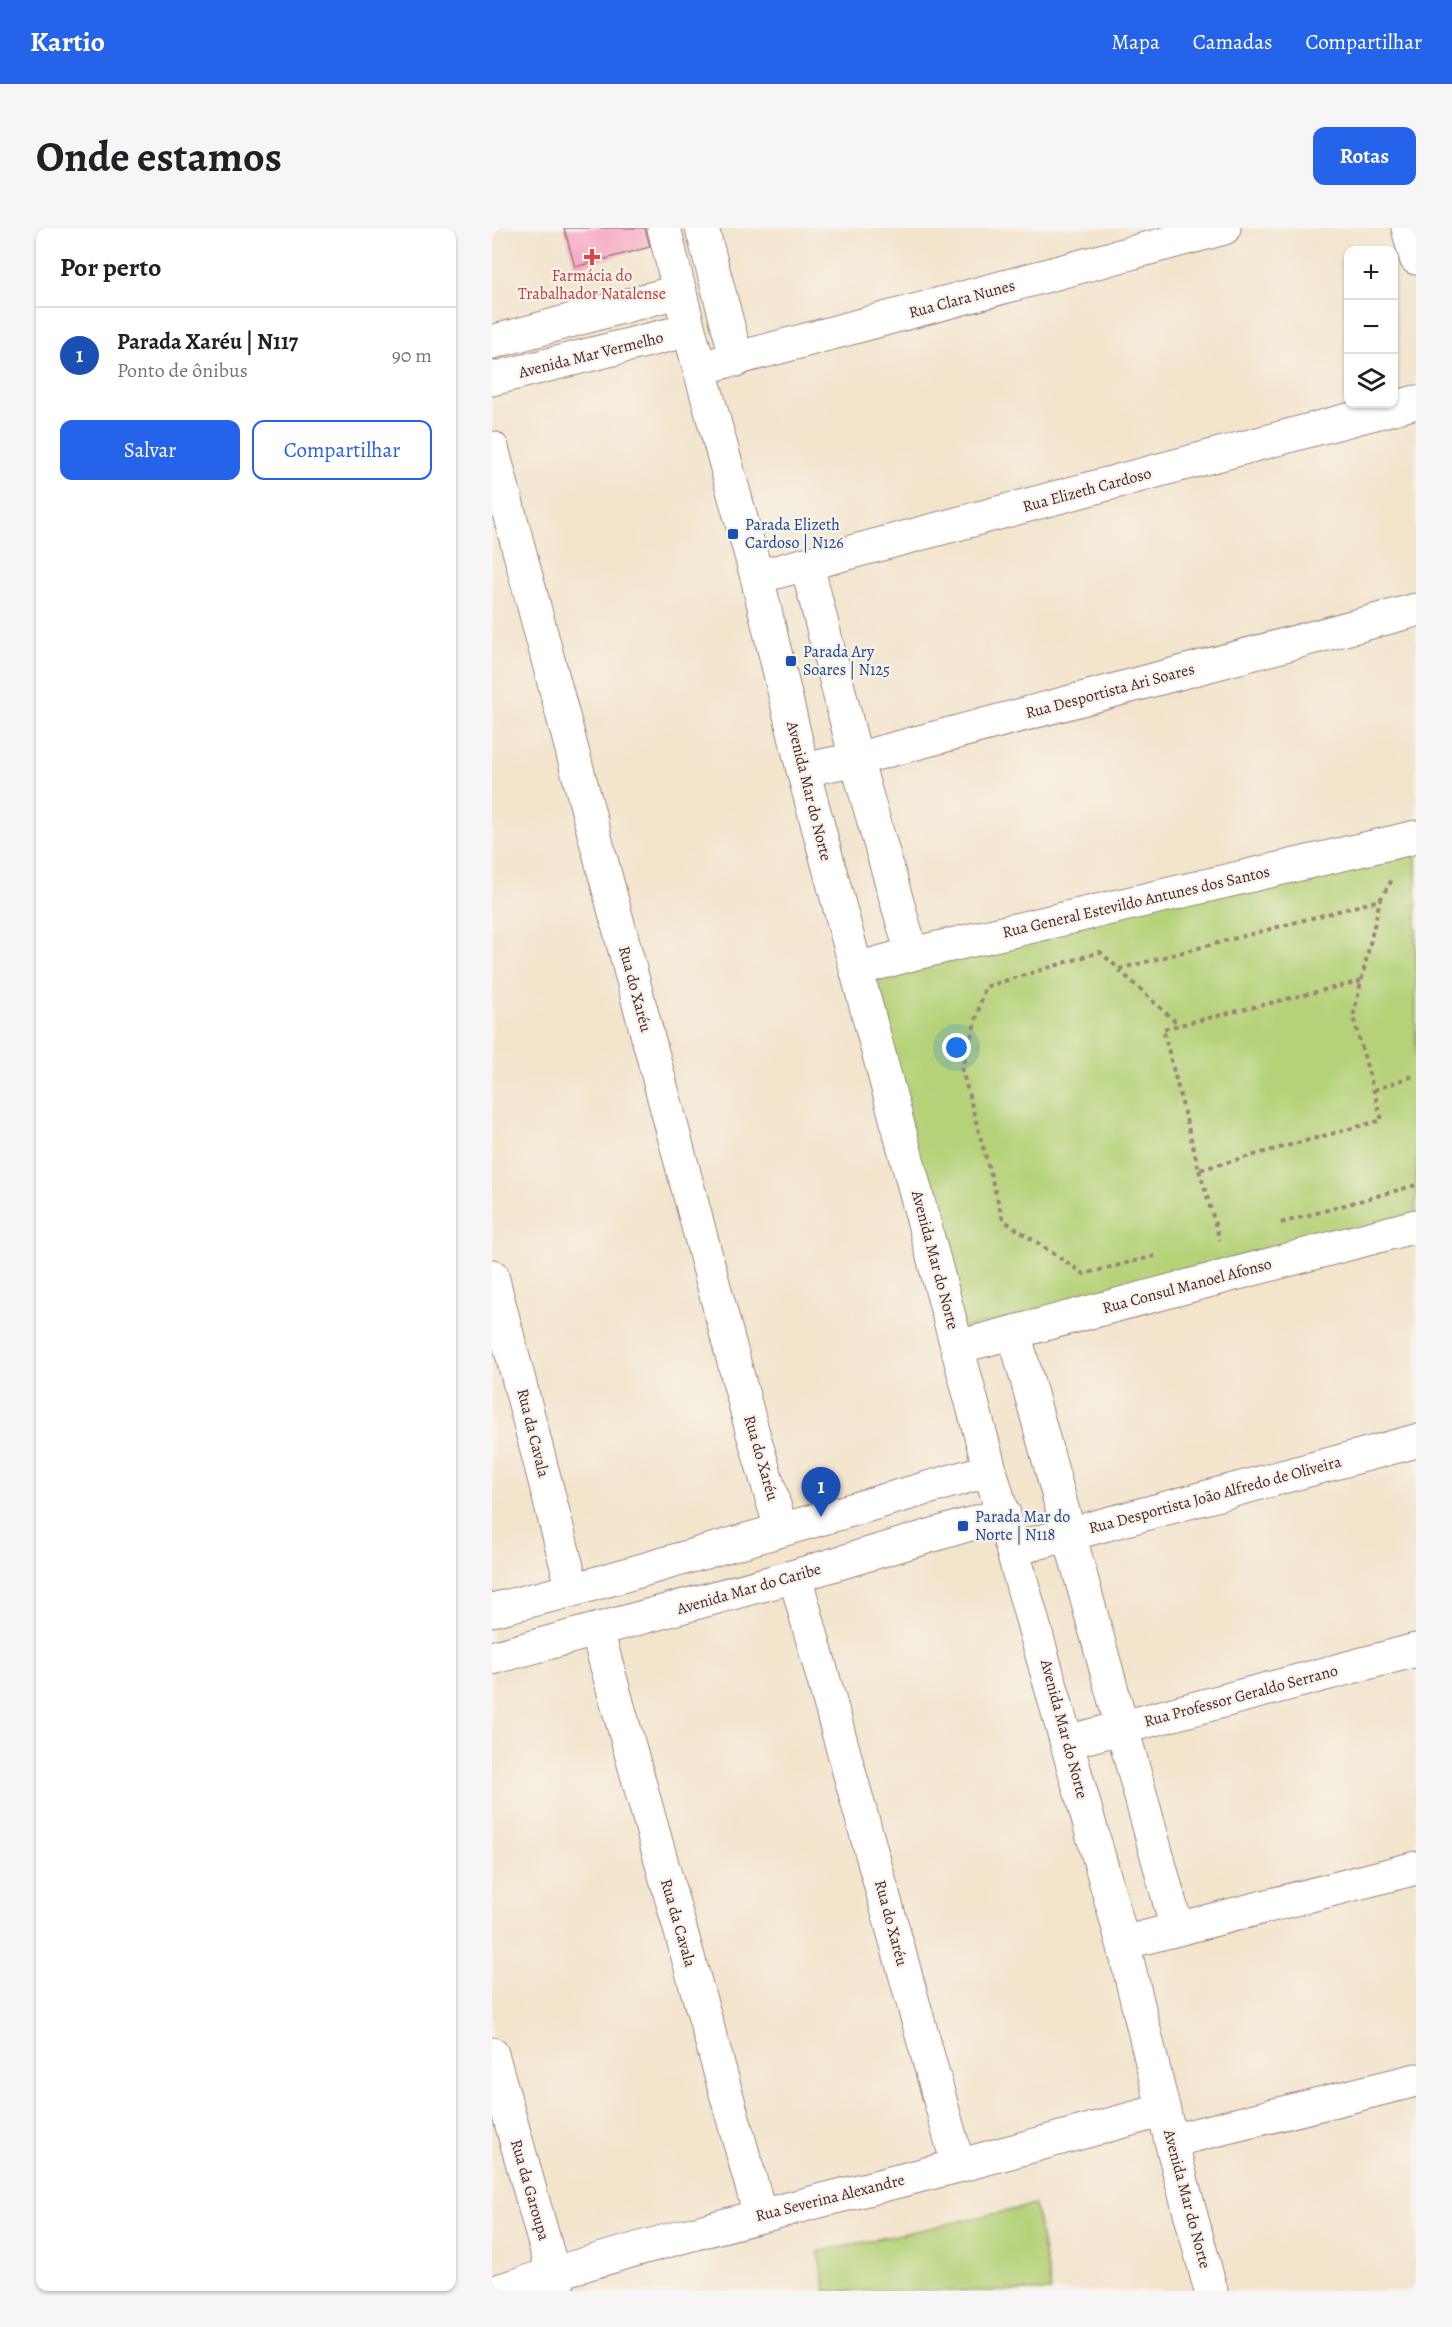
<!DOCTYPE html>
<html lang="pt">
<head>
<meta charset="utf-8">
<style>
	:root { --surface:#fff; --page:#f6f6f6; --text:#202124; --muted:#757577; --line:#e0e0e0; --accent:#2563eb }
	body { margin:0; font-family:Alegreya,serif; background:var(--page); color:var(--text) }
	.controls { position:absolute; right:18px; top:18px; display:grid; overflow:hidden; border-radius:12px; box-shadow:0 2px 4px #0004 }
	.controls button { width:54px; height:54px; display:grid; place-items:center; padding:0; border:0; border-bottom:2px solid var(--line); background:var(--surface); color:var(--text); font:30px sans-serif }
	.you { position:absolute; left:465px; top:820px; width:21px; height:21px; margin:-15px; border:4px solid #fff; border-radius:50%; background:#1a73e8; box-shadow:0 0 0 9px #1a73e833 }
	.badge { display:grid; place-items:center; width:39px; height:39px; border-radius:50%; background:var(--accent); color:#fff; font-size:20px; font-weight:700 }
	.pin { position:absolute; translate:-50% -50px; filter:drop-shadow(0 2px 3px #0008) }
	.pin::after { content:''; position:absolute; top:32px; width:21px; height:18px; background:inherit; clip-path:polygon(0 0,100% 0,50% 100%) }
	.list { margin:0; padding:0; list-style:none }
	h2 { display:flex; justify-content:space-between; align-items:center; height:78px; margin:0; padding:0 24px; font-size:26px }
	h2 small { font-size:20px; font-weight:400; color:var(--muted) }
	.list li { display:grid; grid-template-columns:39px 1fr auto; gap:18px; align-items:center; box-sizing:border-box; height:96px; padding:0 24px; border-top:2px solid var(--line) }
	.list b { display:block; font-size:22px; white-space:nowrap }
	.list p { margin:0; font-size:20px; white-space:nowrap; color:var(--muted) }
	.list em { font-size:20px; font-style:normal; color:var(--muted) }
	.actions { display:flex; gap:12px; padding:18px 24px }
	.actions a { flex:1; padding:14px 0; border:2px solid var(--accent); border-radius:12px; text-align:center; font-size:21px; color:var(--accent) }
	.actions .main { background:var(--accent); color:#fff }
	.icon { flex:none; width:33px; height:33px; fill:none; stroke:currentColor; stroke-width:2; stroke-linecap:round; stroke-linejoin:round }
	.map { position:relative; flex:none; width:924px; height:2063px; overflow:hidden; border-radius:12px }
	header { display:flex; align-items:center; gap:36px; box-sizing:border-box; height:84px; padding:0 30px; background:var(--accent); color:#fff }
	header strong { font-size:28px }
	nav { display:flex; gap:33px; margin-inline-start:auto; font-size:21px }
	.intro { display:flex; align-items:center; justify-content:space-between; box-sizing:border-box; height:144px; padding:0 36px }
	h1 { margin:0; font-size:42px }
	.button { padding:15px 27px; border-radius:12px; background:var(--accent); color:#fff; font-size:21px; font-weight:700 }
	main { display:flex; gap:36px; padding:0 36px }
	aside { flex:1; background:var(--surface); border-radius:12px; box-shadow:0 2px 4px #0004 }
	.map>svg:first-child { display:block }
</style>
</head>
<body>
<header>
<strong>Kartio</strong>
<nav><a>Mapa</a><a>Camadas</a><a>Compartilhar</a></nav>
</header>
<div class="intro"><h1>Onde estamos</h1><a class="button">Rotas</a></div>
<main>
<aside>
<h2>Por perto<small></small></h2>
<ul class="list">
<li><span class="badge" style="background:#1a4fb4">1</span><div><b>Parada Xaréu | N117</b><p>Ponto de ônibus</p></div><em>90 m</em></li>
</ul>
<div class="actions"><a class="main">Salvar</a><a>Compartilhar</a></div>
</aside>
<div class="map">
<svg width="924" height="2063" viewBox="0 0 924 2063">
	<rect width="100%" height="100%" fill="#f7f3e8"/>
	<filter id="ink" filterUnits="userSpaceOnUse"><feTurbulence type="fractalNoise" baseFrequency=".0167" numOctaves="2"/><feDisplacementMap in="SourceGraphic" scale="12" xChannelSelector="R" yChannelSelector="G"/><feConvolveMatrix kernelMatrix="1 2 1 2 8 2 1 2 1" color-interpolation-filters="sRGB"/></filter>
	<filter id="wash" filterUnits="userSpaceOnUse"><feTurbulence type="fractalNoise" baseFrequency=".008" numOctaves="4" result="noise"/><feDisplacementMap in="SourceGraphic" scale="24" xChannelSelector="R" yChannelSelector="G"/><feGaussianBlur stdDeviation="1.35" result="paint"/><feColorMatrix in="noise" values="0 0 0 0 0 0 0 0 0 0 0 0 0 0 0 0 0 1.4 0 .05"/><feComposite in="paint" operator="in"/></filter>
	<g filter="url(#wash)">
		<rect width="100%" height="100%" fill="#f3e4cc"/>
		<path fill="#b5d278" stroke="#807852" stroke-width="1.5" d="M 924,609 L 924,993 L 462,1103 L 376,738 Z
			M 543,1977 L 559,2063 L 334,2063 L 326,2024 Z"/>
		<g id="blocks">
			<path fill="#f7a3c2" d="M 72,0 L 153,0 L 158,19 L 83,39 Z"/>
		</g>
	</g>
	<g filter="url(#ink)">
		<use href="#blocks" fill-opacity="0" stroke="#9e827c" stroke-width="1.5"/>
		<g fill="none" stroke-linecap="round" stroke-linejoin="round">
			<defs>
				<path id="minor" d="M 172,0 L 197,102 L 265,349 L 311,542 L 498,1242 L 631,1715 L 679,1913 L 719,2063
					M 210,0 L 245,132
					M 916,0 L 924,30
					M 0,114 L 188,63
					M 209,140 L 732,0
					M 0,151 L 197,102
					M 0,220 L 260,1202 L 289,1301
					M 315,337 L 364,531 L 420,726
					M 265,349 L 924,174
					M 311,542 L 364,531 L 924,382
					M 365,741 L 420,726 L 924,609
					M 0,1048 L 81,1362
					M 522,1104 L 685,1701
					M 466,1119 L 924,998
					M 522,1321 L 924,1213
					M 303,1348 L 466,1937
					M 0,1382 L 81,1362 L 498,1242
					M 105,1403 L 268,1987
					M 0,1430 L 303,1348 L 512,1286
					M 575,1514 L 924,1422
					M 631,1715 L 924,1640
					M 0,1826 L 66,2063
					M 679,1913 L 924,1852
					M 6,2063 C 157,2014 312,1977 466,1938 C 534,1920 603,1901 672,1882"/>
			</defs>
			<use href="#minor" stroke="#9e827c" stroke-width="35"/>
			<path stroke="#9e827c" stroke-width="4" stroke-dasharray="4.5 4.5" stroke-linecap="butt" d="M 627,742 L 687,797
				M 869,753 L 671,801 L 707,942 L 890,892 L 861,789 L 888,672
				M 882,862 L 924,847
				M 707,942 L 728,1012
				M 789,995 L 924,957
				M 663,1028 L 592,1046 L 511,992 L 470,842 L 493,759 L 608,724 L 627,741 L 888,672 L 901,650"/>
			<use href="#minor" stroke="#fff" stroke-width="33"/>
		</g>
	</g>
	<path fill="#e0444e" stroke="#f7f3e8" stroke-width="2" d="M97 20h6v6h6v6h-6v6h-6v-6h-6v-6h6z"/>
	<g fill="#1a4fb4" stroke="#f7f3e8" stroke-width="2">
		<rect x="235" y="300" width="12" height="12" rx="3"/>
		<rect x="293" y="427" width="12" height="12" rx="3"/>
		<rect x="465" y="1292" width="12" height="12" rx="3"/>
	</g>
	<g text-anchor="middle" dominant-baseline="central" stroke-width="4.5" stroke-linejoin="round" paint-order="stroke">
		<g font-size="16" fill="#be3a42" stroke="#f7f3e8">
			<text x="100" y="48">Farmácia do<tspan x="100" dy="18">Trabalhador Natalense</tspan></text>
		</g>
		<g font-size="16" fill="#4a1f2b" stroke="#f7f3e8">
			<text transform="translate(470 71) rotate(-15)">Rua Clara Nunes</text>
			<text transform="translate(99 127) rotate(-14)">Avenida Mar Vermelho</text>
			<text transform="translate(595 262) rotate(-15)">Rua Elizeth Cardoso</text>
			<text transform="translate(618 463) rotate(-15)">Rua Desportista Ari Soares</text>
			<text transform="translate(317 563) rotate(76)">Avenida Mar do Norte</text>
			<text transform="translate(644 674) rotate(-13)">Rua General Estevildo Antunes dos Santos</text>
			<text transform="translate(143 761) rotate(75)">Rua do Xaréu</text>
			<text transform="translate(443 1032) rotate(75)">Avenida Mar do Norte</text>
			<text transform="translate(695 1058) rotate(-15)">Rua Consul Manoel Afonso</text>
			<text transform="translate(41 1205) rotate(76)">Rua da Cavala</text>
			<text transform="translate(269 1230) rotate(74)">Rua do Xaréu</text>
			<text transform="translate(723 1267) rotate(-15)">Rua Desportista João Alfredo de Oliveira</text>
			<text transform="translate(257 1361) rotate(-16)">Avenida Mar do Caribe</text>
			<text transform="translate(749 1468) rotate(-15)">Rua Professor Geraldo Serrano</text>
			<text transform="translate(572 1501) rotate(75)">Avenida Mar do Norte</text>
			<text transform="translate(186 1695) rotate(74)">Rua da Cavala</text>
			<text transform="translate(399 1695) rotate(75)">Rua do Xaréu</text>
			<text transform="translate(38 1962) rotate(74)">Rua da Garoupa</text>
			<text transform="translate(338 1970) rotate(-14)">Rua Severina Alexandre</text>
			<text transform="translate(695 1971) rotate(75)">Avenida Mar do Norte</text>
		</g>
		<g font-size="16" fill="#164399" stroke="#f7f3e8" text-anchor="start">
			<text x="253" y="297">Parada Elizeth<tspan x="253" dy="18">Cardoso | N126</tspan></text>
			<text x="311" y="424">Parada Ary<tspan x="311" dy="18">Soares | N125</tspan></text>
			<text x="483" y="1289">Parada Mar do<tspan x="483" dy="18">Norte | N118</tspan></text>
		</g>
	</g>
</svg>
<div class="controls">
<button>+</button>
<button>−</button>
<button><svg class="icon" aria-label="layers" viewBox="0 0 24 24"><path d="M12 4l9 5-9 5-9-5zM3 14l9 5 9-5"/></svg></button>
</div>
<div class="you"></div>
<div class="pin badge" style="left:329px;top:1289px;background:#1a4fb4">1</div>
</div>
</main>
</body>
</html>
